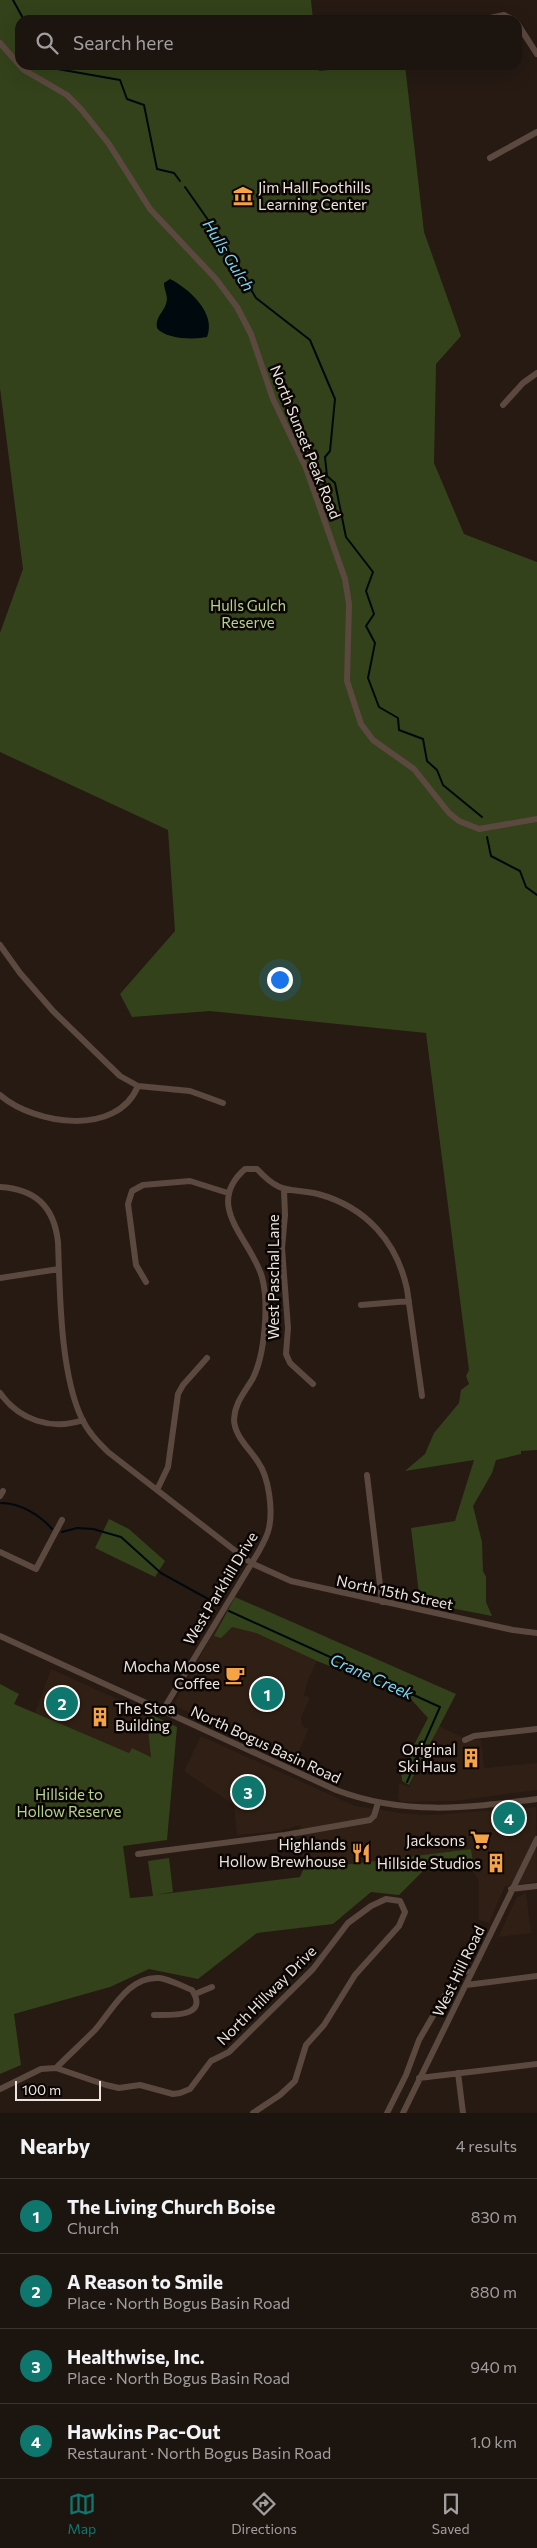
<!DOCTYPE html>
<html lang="en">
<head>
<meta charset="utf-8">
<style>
	:root { --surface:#1c140e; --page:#29211c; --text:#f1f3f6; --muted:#a09e9e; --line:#3a332e; --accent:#0f766e }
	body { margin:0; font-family:Commissioner,sans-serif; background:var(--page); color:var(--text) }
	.scale { position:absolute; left:15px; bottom:12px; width:86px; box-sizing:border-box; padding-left:5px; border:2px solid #ece4df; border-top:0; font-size:14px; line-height:18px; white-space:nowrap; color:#ece4df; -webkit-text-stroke:4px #0b0604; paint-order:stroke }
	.you { position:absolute; left:279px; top:979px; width:18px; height:18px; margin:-12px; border:4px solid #fff; border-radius:50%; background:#1a73e8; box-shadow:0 0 0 8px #1a73e833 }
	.badge { display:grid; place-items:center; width:32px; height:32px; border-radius:50%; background:var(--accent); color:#fff; font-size:16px; font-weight:700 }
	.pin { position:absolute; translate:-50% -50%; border:2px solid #fff; box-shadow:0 1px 5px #0006 }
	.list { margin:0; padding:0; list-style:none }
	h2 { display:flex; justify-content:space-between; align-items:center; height:65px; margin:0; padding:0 20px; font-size:21px }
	h2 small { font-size:16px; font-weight:400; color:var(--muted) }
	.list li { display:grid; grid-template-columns:32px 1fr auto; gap:15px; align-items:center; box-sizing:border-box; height:75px; padding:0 20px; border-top:1px solid var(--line) }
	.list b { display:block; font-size:19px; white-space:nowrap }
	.list p { margin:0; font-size:16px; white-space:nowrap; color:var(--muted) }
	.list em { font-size:16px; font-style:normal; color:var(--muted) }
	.icon { flex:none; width:28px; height:28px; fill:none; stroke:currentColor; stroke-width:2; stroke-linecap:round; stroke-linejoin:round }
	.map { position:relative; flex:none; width:537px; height:2113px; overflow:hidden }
	.search { position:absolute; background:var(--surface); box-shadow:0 5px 20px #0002; left:15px; right:15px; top:15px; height:55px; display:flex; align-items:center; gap:12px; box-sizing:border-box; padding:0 18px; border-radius:15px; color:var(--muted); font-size:19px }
	.sheet { height:365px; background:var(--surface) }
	nav { display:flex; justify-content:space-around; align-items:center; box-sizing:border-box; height:70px; border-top:1px solid var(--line); background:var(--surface); font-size:14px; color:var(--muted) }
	nav a { display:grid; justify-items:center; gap:2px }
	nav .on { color:var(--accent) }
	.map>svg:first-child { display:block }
</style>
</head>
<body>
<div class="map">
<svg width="537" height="2113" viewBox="0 0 537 2113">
	<rect width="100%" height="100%" fill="#261a13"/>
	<path fill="#301f14" d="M 220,1621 L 232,1627 L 256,1633 L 317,1661 L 307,1683 L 304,1695 L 310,1698 L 301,1717 L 302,1726 L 309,1729 L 294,1762 L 175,1706 L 175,1701 Z
		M 51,1669 L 146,1712 L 151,1757 L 132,1748 L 129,1753 L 35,1713 Z
		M 439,1726 L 468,1740 L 481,1740 L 484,1768 L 537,1763 L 537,1790 L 454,1801 L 402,1802 L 398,1798 L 399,1783 L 409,1787 Z
		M 201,1736 L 355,1806 L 408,1814 L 432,1815 L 536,1807 L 537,1882 L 505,1886 L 489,1923 L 479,1920 L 479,1881 L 464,1857 L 472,1862 L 471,1849 L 303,1870 L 300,1825 L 280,1831 L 237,1835 L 234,1805 L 184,1771 Z
		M 526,1893 L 531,1933 L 498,1937 L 517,1897 Z"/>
	<path fill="#33421b" d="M 0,0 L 311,0 L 313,20 L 20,20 L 20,65 L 318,65 L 319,71 L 378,65 L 405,65 L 424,232 L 461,336 L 436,364 L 434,463 L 464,534 L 537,562 L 537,1450 L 521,1451 L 521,1454 L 496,1460 L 492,1473 L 473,1506 L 482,1542 L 483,1571 L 486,1577 L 486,1602 L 492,1616 L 420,1602 L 411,1528 L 455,1521 L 474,1460 L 405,1471 L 425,1454 L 434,1433 L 459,1403 L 461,1390 L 469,1384 L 466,1376 L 469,1370 L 426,1033 L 210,1011 L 132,1017 L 120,994 L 175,931 L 168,830 L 0,752 L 0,633 L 23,569 L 0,388 Z
		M 109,1519 L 129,1529 L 165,1561 L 155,1577 L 95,1548 Z
		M 235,1597 L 456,1694 L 409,1785 L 402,1781 L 401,1770 L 428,1718 L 409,1697 L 317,1661 L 256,1633 L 232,1627 L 221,1638 L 214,1636 Z
		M 0,1684 L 19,1694 L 14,1704 L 129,1753 L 132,1748 L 151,1757 L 146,1712 L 177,1727 L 167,1840 L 123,1846 L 130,1898 L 153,1896 L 148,1861 L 169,1858 L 173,1892 L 155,1895 L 300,1877 L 303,1870 L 471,1849 L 473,1862 L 465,1857 L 434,1860 L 399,1895 L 371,1892 L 333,1924 L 257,1933 L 198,1979 L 149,1969 L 110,1987 L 14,2014 L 21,2065 L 0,2074 Z"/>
	<path fill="#00090e" d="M 170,279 C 188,288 217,313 207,337 C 194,340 165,339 157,328 C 155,317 163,313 166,304 C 169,296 164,291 164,283 Z"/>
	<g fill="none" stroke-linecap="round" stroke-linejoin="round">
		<path stroke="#00090e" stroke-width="2" d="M 13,0 L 24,20
			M 50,65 L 52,68 L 120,80 L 127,99 L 144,105 L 157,169 L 174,173 L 180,181
			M 185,187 L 220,237 L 256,298 L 310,340 L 335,399 L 330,451 L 325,457 L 327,476 L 335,483 L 346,537 L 373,572 L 366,591 L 374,614 L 366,626 L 375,643 L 368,678 L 379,707 L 398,718 L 399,730 L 423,739 L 427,761 L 437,770 L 443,785 L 482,817
			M 487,837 L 491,856 L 520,871 L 526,887 L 537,895
			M 1,1503 C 21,1503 41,1516 52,1529
			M 62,1532 L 77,1528 L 93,1529 L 121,1537 L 161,1573 L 219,1605
			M 229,1611 L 440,1707 L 407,1782"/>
		<path stroke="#5b483f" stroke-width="6" d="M 481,20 L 504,15 L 514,20
			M 517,23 L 537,54
			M 0,43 L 24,70 L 67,95 L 81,109 L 109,144 L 150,209 L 216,279 L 237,307 L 251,334 L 273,399 L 306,468 L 345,579 L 349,604 L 347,681 L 361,724 L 373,740 L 414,769 L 449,813 L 459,821 L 479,829 L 537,819
			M 490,158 L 537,132
			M 503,405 L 523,383 L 537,373
			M 0,945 L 20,973 L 53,1011 L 120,1076 L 138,1086 L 190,1091 L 223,1103
			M 0,1095 C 35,1125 117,1137 138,1086
			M 0,1187 C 35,1189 54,1206 58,1242 C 60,1293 60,1373 82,1419 C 88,1432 98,1442 108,1452 L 251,1563 L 291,1581 L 513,1630 L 537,1633
			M 284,1190 L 285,1215 L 282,1248 L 288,1328 L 286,1354 L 290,1363 L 313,1384
			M 0,1278 L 59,1269
			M 146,1282 L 136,1265 L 128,1204 L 132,1191 L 143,1185 L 190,1181 L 228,1193
			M 361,1305 L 409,1301
			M 0,1393 C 19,1420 52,1431 83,1420
			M 367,1475 L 382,1602
			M 157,1490 L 168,1467 L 178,1394 L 183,1385 L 207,1358
			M 0,1496 L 3,1491
			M 0,1552 L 36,1569 L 62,1520
			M 0,1636 L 336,1790 C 405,1816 466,1808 537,1799
			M 163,1710 L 256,1556 C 261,1547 267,1538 269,1528 C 273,1510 269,1477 258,1462 C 250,1449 234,1436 234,1419 C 235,1402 245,1392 253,1378 C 265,1354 269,1303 262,1277 C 251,1239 203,1206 245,1169 L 257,1169 C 282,1196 288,1187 318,1194 C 366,1207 397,1242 407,1289 L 422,1396
			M 465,1740 L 474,1736 L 537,1729
			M 138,1854 L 285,1835 L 370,1820 L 374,1816 L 378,1803
			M 511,1889 L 537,1886
			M 466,1985 L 537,1976
			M 195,1994 L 212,1987
			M 56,2068 C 69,2055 82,2043 95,2030 C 112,2011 128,1976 159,1978 C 169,1979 182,1986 192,1990 C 210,2018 169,2015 154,2015
			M 458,2073 L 463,2113
			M 419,2078 L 537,2064
			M 0,2089 L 41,2069 L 56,2068 L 106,2085 L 119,2088 L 140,2085 L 173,2094 L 180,2093 L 190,2089 L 211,2061 L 229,2052 L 313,1969 L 348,1923 L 371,1906 L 386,1899 L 400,1901 L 405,1912 L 399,1926 L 355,1975 L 324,2025 L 306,2045 L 295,2081 L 280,2095 L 253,2113
			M 387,2113 L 406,2075 L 419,2040 L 455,1978 L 462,1971 L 471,1972
			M 403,2113 L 537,1839"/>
	</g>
	<defs>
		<symbol id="museum-bare" viewBox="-9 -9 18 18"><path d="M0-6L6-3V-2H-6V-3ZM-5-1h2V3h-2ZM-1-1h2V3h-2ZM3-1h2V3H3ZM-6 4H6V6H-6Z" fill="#f6a247" stroke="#0b0604" stroke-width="2.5" paint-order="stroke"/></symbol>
		<symbol id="cafe-bare" viewBox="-9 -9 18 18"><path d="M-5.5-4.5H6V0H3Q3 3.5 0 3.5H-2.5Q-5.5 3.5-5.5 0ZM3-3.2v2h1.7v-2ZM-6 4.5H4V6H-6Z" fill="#f6a247" stroke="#0b0604" stroke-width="2.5" paint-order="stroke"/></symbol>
		<symbol id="building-bare" viewBox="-9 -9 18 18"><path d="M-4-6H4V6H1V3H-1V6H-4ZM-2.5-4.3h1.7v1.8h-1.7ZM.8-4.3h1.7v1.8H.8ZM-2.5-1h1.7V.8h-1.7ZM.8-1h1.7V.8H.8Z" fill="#f6a247" stroke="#0b0604" stroke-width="2.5" paint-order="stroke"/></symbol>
		<symbol id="supermarket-bare" viewBox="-9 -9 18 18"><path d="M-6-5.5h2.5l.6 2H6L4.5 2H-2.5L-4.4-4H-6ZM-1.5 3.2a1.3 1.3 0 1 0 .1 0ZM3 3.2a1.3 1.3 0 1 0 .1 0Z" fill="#f6a247" stroke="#0b0604" stroke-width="2.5" paint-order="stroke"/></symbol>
		<symbol id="restaurant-bare" viewBox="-9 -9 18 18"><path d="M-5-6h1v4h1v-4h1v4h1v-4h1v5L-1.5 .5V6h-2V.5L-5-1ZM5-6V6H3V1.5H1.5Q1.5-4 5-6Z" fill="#f6a247" stroke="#0b0604" stroke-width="2.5" paint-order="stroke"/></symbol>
	</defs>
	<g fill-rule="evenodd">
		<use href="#museum-bare" x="229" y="182" width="28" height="28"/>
		<use href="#cafe-bare" x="221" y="1661" width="28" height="28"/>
		<use href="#building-bare" x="86" y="1703" width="28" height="28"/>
		<use href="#building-bare" x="457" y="1744" width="28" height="28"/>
		<use href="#supermarket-bare" x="466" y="1826" width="28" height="28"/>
		<use href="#restaurant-bare" x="347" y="1839" width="28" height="28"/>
		<use href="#building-bare" x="482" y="1849" width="28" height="28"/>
	</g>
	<g text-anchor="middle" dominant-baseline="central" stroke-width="5" stroke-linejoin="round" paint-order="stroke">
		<g font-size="15" fill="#ece4df" stroke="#0b0604" text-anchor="end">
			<text x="258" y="187" text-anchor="start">Jim Hall Foothills<tspan x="258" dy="17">Learning Center</tspan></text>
			<text x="220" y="1666">Mocha Moose<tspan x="220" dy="17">Coffee</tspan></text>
			<text x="115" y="1708" text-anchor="start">The Stoa<tspan x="115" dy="17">Building</tspan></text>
			<text x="456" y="1749">Original<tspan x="456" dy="17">Ski Haus</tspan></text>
			<text x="465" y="1840">Jacksons</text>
			<text x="346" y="1844">Highlands<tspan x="346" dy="17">Hollow Brewhouse</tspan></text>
			<text x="481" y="1863">Hillside Studios</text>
		</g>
		<g font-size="15" fill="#ece4df" stroke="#0b0604">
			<text transform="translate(306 442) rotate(68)">North Sunset Peak Road</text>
			<text transform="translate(273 1277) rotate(-90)">West Paschal Lane</text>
			<text transform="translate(220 1588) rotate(-59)">West Parkhill Drive</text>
			<text transform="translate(395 1592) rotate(12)">North 15th Street</text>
			<text transform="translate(266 1744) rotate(25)">North Bogus Basin Road</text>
			<text transform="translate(458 1971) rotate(-64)">West Hill Road</text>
			<text transform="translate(266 1995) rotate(-45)">North Hillway Drive</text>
		</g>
		<g font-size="15" fill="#b5d28e" stroke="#0b0604">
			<text x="248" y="605">Hulls Gulch<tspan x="248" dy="17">Reserve</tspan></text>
			<text x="69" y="1794">Hillside to<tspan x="69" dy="17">Hollow Reserve</tspan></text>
		</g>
		<g font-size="16" font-style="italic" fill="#7ad7f3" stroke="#0b0604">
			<text transform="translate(229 255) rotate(58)">Hulls Gulch</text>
			<text transform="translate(372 1676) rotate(24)">Crane Creek</text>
		</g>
	</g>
</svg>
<div class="scale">100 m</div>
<div class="you"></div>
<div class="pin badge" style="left:267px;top:1694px">1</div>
<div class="pin badge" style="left:62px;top:1703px">2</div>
<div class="pin badge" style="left:248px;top:1792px">3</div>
<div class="pin badge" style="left:509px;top:1818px">4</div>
<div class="search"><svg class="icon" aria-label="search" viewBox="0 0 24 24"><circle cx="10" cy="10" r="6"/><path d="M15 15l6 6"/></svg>Search here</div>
</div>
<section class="sheet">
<h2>Nearby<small>4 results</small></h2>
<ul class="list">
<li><span class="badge">1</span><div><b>The Living Church Boise</b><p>Church</p></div><em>830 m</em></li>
<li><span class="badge">2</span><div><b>A Reason to Smile</b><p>Place · North Bogus Basin Road</p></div><em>880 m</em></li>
<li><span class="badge">3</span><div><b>Healthwise, Inc.</b><p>Place · North Bogus Basin Road</p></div><em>940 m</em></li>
<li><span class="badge">4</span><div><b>Hawkins Pac-Out</b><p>Restaurant · North Bogus Basin Road</p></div><em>1.0 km</em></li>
</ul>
</section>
<nav>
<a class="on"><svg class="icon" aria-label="map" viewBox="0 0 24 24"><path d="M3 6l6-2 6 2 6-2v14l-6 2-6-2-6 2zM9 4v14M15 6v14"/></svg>Map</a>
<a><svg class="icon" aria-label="directions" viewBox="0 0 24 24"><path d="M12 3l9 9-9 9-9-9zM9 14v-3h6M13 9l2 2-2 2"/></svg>Directions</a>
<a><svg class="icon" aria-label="saved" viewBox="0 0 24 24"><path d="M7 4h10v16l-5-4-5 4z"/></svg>Saved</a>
</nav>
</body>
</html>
